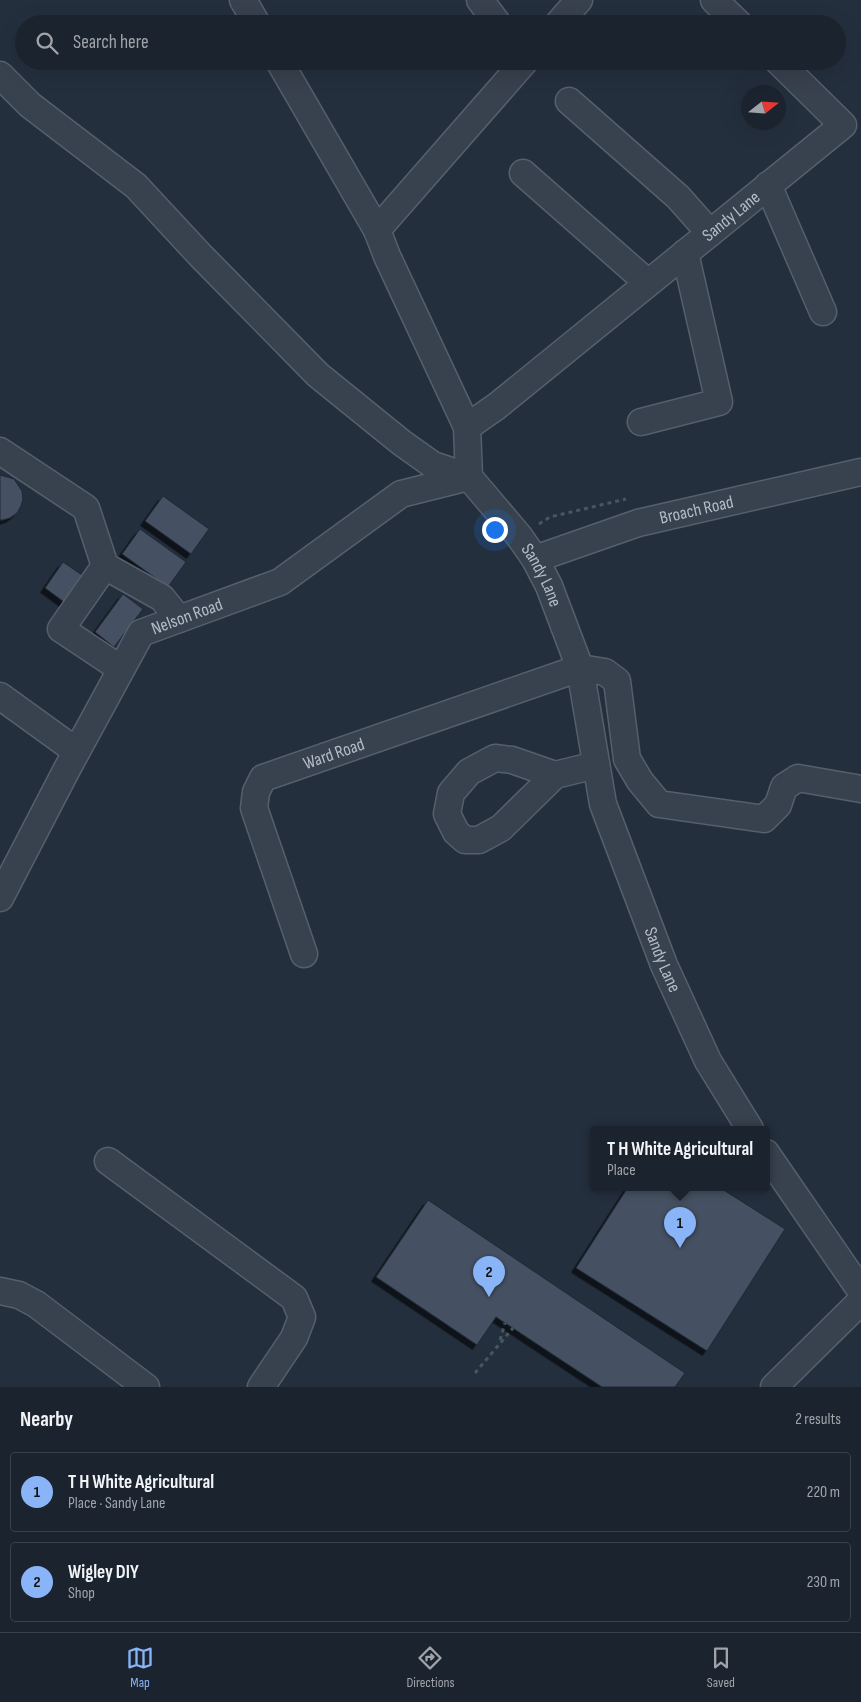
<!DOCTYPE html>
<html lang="en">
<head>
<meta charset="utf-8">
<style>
	:root { --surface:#1b232e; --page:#282f3a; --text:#f1f3f6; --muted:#a0a4aa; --line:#39404a; --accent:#8ab4f8 }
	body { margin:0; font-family:"Sofia Sans Condensed",sans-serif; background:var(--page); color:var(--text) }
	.compass { position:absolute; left:741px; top:85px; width:45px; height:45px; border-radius:50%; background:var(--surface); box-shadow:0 5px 20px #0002; rotate:73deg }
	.you { position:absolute; left:494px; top:529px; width:18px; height:18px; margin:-12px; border:4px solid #fff; border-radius:50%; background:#1a73e8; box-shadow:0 0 0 8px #1a73e833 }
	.badge { display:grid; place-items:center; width:32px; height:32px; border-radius:50%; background:var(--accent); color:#111; font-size:16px; font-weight:700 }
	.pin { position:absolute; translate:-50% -41px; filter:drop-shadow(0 1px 2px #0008) }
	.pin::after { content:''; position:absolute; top:26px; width:18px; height:15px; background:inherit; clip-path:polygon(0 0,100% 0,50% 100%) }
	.popup { position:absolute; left:590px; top:1126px; width:180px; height:65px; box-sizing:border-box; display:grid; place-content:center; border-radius:5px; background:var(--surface); filter:drop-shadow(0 1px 4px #0005); font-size:16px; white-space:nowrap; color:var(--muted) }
	.popup b { font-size:19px; color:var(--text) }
	.popup::after { content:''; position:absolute; left:50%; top:100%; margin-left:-10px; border:10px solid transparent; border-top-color:var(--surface) }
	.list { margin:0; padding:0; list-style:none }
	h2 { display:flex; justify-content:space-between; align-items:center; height:65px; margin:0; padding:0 20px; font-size:21px }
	h2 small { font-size:16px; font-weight:400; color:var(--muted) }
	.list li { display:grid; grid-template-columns:32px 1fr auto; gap:15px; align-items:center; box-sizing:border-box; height:80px; margin:0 10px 10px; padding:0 10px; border:1px solid var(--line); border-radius:5px }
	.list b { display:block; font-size:19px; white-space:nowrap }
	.list p { margin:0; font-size:16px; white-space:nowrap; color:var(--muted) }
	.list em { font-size:16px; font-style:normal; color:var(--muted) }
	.icon { flex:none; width:28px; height:28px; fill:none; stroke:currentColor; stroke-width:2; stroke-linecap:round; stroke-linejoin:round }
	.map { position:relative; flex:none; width:861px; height:1387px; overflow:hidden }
	.search { position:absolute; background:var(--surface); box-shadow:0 5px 20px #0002; left:15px; right:15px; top:15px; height:55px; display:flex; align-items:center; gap:12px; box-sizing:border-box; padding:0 18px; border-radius:28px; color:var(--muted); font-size:19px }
	.sheet { height:245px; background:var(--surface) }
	nav { display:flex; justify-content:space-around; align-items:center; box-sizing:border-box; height:70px; border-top:1px solid var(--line); background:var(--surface); font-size:14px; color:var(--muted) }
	nav a { display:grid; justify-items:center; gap:2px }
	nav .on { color:var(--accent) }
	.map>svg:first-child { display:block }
</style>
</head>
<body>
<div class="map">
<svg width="861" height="1387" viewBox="0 0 861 1387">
	<defs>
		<filter id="shadow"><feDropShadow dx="-4.5" dy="4.5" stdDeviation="0" flood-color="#0009"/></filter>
	</defs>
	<rect width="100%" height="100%" fill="#242f3e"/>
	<path fill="#455162" stroke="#1f2835" filter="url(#shadow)" d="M 0,475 L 14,479 L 22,491 L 23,499 L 21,506 L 17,513 L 10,518 L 3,520 L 0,520 Z
		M 163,496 L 209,529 L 191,554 L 145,521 Z
		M 140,529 L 186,562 L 168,587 L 122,554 Z
		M 63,562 L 82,575 L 64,602 L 45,588 Z
		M 123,594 L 143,609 L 114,647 L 95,632 Z
		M 628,1187 L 719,1187 L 785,1229 L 707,1351 L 576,1268 Z
		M 428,1200 L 685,1373 L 675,1387 L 602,1387 L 496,1317 L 477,1345 L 376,1277 Z"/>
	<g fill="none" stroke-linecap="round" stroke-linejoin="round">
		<defs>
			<g id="minor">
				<path d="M 243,0 L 257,24"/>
				<path d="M 480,0 L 498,24"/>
				<path d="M 714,0 L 739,24"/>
				<path d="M 558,24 L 579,0"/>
				<path id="s1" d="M 279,61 L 377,230 L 387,256 L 467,427 L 469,477 L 519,536 L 535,559 L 549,586 L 580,668 L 603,804 L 664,965 L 708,1061 L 750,1129"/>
				<path d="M 0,75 L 30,105 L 136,186 L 201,256 L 318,375 L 402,443 L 433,465 L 469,477"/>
				<path d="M 569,101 L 678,197 L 710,233"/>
				<path d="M 523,173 L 648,283"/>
				<path d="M 768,185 L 823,312"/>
				<path d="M 377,230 L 525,61"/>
				<path d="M 641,422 L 719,402 L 685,253"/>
				<path id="s2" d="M 467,427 L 497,406 L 843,125 L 778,61"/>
				<path d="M 0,451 L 86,508 L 105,566 L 162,598 L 179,619"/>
				<path id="s3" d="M 535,559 L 638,523 L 861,472"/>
				<path d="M 105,566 L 61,629 L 121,669"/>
				<path d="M 0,696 L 76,751"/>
				<path d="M 555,775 L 501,828 L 479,840 L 465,840 L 456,832 L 447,814 L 451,793 L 469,772 L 495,758 L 512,760 L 555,775 L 596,765"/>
				<path id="s4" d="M 0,898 L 67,769 L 141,633 L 280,582 L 401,494 L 469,477"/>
				<path id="s5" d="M 304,954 L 254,808 L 256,792 L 263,778 L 580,668 L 605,672 L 617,681 L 627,759 L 640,781 L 659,804 L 764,819 L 778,805 L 784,787 L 798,778 L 861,789"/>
				<path d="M 766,1153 L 861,1291"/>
				<path d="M 108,1161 L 294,1298 L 302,1317 L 294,1338 L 261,1387"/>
				<path d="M 0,1291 L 19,1295 L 36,1304 L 146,1387"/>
				<path d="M 774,1387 L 861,1301"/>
			</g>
		</defs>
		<use href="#minor" stroke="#565f6c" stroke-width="29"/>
		<path stroke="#44595c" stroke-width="3" stroke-dasharray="4 4" stroke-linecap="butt" d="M 539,524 L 550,517 L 626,499
			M 500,1340 L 505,1323
			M 475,1373 L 513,1328"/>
		<use href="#minor" stroke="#38414e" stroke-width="26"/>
	</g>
	<g text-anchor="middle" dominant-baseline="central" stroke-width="4" stroke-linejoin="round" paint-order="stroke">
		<g font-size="18" fill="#b4bcc9" stroke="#1d2633">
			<text stroke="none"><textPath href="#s2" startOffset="338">Sandy Lane</textPath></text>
			<text stroke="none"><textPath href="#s3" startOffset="169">Broach Road</textPath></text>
			<text stroke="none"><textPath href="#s1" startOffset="585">Sandy Lane</textPath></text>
			<text stroke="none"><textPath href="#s4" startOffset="349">Nelson Road</textPath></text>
			<text stroke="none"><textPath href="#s5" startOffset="261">Ward Road</textPath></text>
			<text stroke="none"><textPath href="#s1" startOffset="990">Sandy Lane</textPath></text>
		</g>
	</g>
</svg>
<svg class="compass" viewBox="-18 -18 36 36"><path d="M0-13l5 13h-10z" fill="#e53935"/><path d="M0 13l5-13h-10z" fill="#a0a4aa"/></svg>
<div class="you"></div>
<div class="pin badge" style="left:680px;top:1248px">1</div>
<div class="popup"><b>T H White Agricultural</b>Place</div>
<div class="pin badge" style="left:489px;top:1297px">2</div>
<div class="search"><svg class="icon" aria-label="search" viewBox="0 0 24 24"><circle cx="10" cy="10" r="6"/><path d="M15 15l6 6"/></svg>Search here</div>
</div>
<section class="sheet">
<h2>Nearby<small>2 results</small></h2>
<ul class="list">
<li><span class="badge">1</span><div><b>T H White Agricultural</b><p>Place · Sandy Lane</p></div><em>220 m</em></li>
<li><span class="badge">2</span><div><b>Wigley DIY</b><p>Shop</p></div><em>230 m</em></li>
</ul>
</section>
<nav>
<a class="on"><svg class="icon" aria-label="map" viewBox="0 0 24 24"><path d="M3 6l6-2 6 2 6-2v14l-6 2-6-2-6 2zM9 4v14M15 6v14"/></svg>Map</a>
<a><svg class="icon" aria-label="directions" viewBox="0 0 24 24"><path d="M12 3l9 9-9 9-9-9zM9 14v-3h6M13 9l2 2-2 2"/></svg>Directions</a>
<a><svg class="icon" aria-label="saved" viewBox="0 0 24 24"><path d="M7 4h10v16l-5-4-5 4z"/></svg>Saved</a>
</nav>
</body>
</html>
